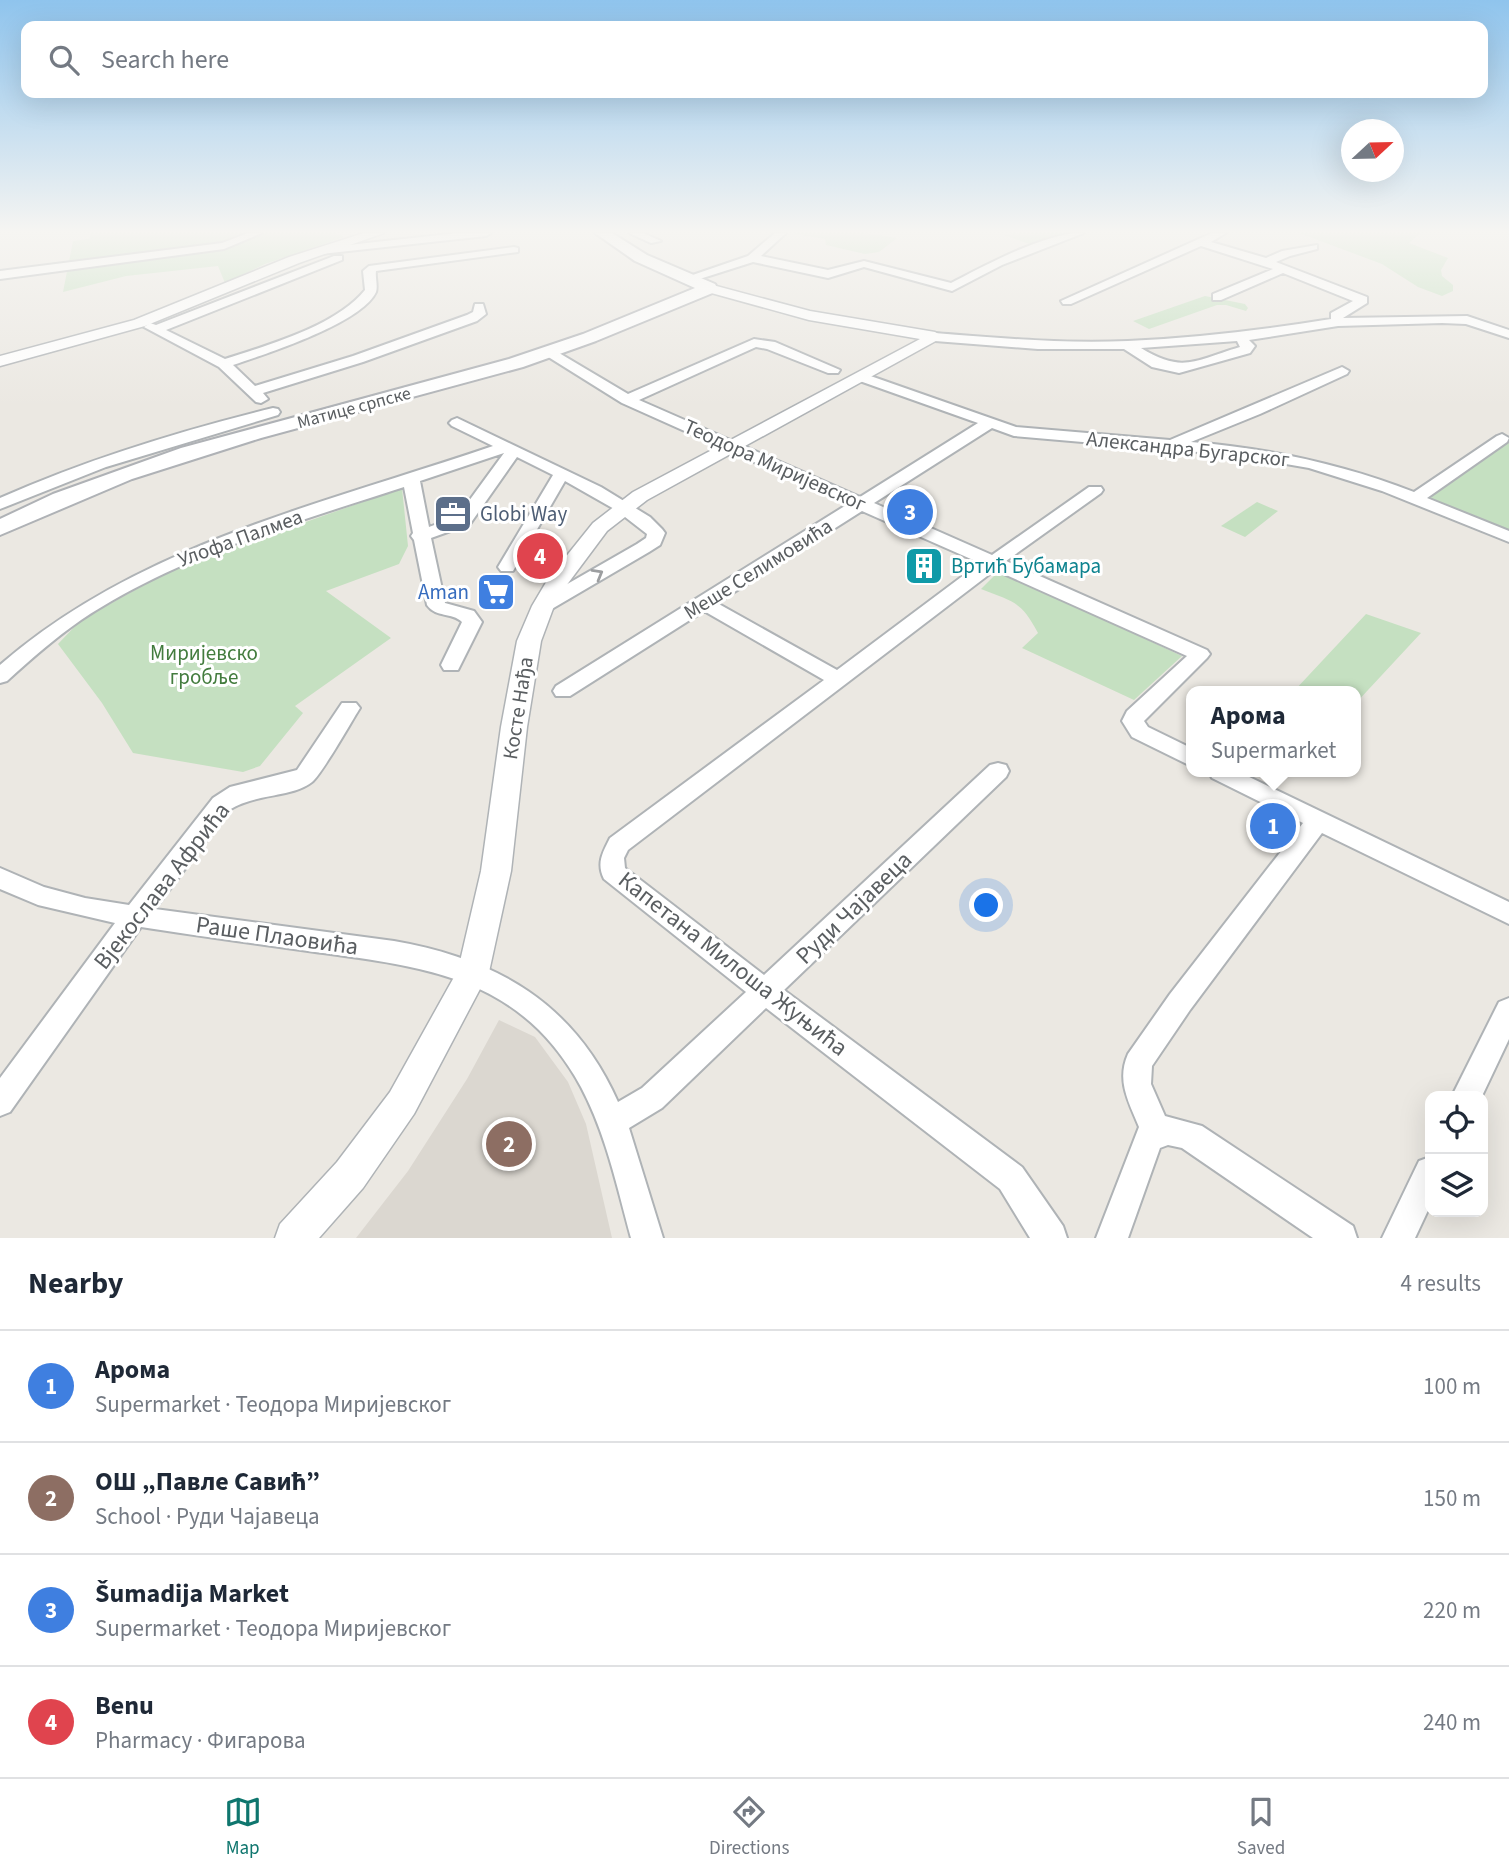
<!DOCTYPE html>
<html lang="en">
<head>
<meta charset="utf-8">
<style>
	:root { --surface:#fff; --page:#f2f2f3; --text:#1f2937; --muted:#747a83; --line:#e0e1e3; --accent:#0f766e }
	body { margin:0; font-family:"Source Sans 3",sans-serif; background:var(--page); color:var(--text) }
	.controls { position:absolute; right:21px; bottom:21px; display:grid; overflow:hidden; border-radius:14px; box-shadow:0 7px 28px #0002 }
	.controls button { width:63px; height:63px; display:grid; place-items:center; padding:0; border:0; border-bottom:2px solid var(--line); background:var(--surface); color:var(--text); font:35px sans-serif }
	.compass { position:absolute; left:1341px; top:119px; width:63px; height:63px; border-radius:50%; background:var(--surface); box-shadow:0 7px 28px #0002; rotate:68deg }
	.you { position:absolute; left:987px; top:906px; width:24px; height:24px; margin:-18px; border:5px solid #fff; border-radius:50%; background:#1a73e8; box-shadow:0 0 0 10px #1a73e833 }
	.badge { display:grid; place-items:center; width:46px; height:46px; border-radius:50%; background:var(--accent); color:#fff; font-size:23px; font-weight:700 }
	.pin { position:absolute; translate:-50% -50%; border:4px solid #fff; box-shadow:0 2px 7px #0006 }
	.popup { position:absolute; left:1186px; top:686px; width:175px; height:91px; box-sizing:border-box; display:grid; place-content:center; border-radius:14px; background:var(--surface); filter:drop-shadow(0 2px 5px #0005); font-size:23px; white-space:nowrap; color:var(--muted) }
	.popup b { font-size:26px; color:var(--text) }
	.popup::after { content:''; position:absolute; left:50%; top:100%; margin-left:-14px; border:14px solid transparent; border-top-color:var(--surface) }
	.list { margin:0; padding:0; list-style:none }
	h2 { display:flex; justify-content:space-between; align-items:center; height:91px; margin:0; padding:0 28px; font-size:30px }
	h2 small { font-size:23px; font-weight:400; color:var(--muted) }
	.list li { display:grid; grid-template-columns:46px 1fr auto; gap:21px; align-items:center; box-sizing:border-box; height:112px; padding:0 28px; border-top:2px solid var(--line) }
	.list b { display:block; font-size:26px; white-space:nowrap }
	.list p { margin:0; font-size:23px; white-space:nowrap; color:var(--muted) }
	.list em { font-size:23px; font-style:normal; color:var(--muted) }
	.icon { flex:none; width:38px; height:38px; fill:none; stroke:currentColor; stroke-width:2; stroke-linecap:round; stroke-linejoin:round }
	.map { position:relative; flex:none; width:1509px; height:1238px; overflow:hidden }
	.search { position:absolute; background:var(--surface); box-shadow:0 7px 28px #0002; left:21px; right:21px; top:21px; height:77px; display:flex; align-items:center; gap:18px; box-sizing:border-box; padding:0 24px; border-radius:14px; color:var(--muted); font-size:26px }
	.sheet { height:539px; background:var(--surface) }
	nav { display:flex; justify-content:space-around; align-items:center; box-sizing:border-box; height:98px; border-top:2px solid var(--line); background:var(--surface); font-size:19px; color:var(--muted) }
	nav a { display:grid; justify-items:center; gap:4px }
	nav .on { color:var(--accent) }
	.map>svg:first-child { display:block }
</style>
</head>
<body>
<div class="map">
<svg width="1509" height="1238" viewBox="0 0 1509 1238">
	<rect width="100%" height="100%" fill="#ebe8e2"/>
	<path fill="#dbd7d0" d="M 499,1020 L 535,1037 L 568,1082 L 586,1124 L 612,1238 L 356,1238 L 408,1171 L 467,1079 Z"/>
	<path fill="#c5e0c1" d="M 91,233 L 335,233 L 344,237 L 265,264 L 225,283 L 218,266 L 126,276 L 63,292 L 73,241 L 89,239 Z
		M 790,233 L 865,233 L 897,238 L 879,252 L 865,254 L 826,245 L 825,239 Z
		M 1013,233 L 1072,233 L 1035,246 L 1004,235 Z
		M 1299,233 L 1420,233 L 1409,243 L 1448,258 L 1441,270 L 1442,276 L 1453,285 L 1453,291 L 1442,296 L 1418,287 L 1382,264 Z
		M 1205,296 L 1245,304 L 1248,308 L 1246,311 L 1226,305 L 1217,305 L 1149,329 L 1133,321 Z
		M 1502,439 L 1509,439 L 1509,537 L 1415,499 Z
		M 402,488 L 408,546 L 399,564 L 326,591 L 391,638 L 295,706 L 303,713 L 260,766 L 243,772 L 133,753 L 102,703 L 58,644 L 81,620 L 173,569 Z
		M 1257,502 L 1278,511 L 1245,537 L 1221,526 Z
		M 999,571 L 1182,656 L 1134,700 L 1022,648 L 1038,633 C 1021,601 1014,602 981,589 Z
		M 1366,614 L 1421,633 L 1355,704 L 1355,691 L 1294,691 Z"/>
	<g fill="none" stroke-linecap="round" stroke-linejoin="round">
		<defs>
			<path id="minor" d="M 248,233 L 262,233 L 224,249 L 0,279 L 0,271 L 222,243 Z
				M 458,233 L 491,233 L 486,236 L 321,254 L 315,251 L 321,248 Z
				M 629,233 L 643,233 L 661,241 L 651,243 Z
				M 775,233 L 786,233 L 761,256 L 828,270 L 864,261 L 951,283 C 984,266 1048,231 1084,233 L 1002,265 L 952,291 L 864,267 L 828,278 L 753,262 L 687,283 L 681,279 L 748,256 Z
				M 1212,233 L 1226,233 L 1211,242 L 1266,258 L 1282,251 L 1317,245 L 1317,249 L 1290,256 L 1276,262 L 1367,297 L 1367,303 L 1343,318 L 1467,316 L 1509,330 L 1509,338 L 1466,324 L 1442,323 L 1338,326 L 1249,340 L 1255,346 L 1250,353 L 1179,373 L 1152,367 L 1124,349 L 1038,349 L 935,341 L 928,337 L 935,333 C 999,338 1063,344 1128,341 C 1196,338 1263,330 1331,319 L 1331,313 L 1353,301 L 1283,273 L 1221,300 L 1213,300 L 1213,294 L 1273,269 L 1201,246 L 1071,304 L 1063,304 L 1061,301 ZM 1237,341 L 1240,347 C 1196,360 1183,374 1141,348 Z
				M 514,247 L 518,248 L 518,252 L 376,271 C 375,277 378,286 376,292 C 362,323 266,354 233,365 L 255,386 L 353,356 L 467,315 L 473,312 L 475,304 L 483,304 L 486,314 L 477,321 L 363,362 L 263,393 L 268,399 L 261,403 L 256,402 L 219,367 L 144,327 L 150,323 L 156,325 L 334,256 L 342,256 L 342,260 L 166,330 L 225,359 C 268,345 336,326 365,290 L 363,271 L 369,266 Z
				M 754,339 L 775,342 L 840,370 L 838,373 L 828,373 L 767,349 L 756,347 L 639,400 L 860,497 L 978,423 L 857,380 L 857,374 L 862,373 L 1016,427 L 1170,440 L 1342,367 L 1349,371 L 1347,374 L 1260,414 L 1191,442 C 1267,448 1342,464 1414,492 L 1497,436 L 1502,434 L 1509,438 L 1507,442 L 1427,498 L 1509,531 L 1509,542 L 1382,491 L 1309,468 L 1233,455 L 1014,436 L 992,428 L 874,503 L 992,555 L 1089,487 L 1101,487 L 1103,490 L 1101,493 L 1006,561 L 1207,650 L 1210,654 L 1207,658 L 1144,721 L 1148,727 L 1191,748 L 1191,766 L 1132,737 L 1122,721 L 1127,711 L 1187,656 L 995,570 L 628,850 L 624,858 L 625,868 L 764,975 L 990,765 L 998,763 L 1006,765 L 1009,771 L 1006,777 L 784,990 L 1022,1167 L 1063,1226 L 1067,1238 L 1030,1238 L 1000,1189 L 766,1008 L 662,1108 L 629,1128 L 663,1238 L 631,1238 C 617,1187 606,1134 581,1087 C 521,977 427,967 315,952 C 257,944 199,936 141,927 L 10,1112 L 0,1116 L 0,1078 L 115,923 L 38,905 L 0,889 L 0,868 L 44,887 L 85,898 L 129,905 L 213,798 L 230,787 L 297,770 L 342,703 L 356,703 L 360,708 C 351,722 322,774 312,782 C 292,798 255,793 229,810 L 155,909 L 394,941 C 497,959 574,1003 618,1102 L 642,1088 L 746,992 L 604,879 C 596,863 603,852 610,838 L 824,680 L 704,611 L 570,696 L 556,696 L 553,691 L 556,686 L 848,504 L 622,403 L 542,353 L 549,349 L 554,350 L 628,394 ZM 862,511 L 980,563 L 837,670 L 717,603 Z
				M 273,408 L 278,409 L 280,412 L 278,415 L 106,467 L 0,509 L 0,498 C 88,459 180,431 273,408 Z
				M 457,418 L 601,487 L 650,517 L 662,529 L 665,533 L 660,545 L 649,552 L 550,610 L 536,610 L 534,606 L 536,602 L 637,544 L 646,538 L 647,534 L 616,510 L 565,481 L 513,571 L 501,571 L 498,567 L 553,475 L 517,457 L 470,524 L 431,538 L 445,603 L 474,611 L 482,622 L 458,670 L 444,670 L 441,665 L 462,622 C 452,612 436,618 427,605 L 414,540 L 411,536 L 413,533 L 404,487 C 294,523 179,555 81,620 C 55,638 31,659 7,681 L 0,683 L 0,665 C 139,544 323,504 493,446 L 452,426 L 449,423 L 452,420 ZM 504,453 L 458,516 L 429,527 L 420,481 Z
				M 1209,772 L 1239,772 L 1509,902 L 1509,924 L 1322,833 L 1190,1010 L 1152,1066 L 1151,1084 L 1165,1116 L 1202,1126 L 1353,1226 L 1357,1238 L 1313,1238 L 1182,1148 L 1168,1145 L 1160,1148 L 1128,1238 L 1096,1238 L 1139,1127 C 1129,1102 1116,1081 1128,1054 L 1170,994 L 1303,823 L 1212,778 Z
				M 1509,998 L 1509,1039 L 1482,1096 L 1452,1096 L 1499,1002 Z
				M 1430,1157 L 1430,1206 L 1415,1238 L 1382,1238 L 1419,1161 Z"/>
			<path id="tertiary" d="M 364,233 L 384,233 L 299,263 L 145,326 L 0,366 L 0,356 L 134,320 L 289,257 Z
				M 709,284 L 810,311 L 935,332 L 943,337 L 647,500 L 607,531 L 566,586 L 554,606 L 541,641 L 527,727 L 511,871 L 489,972 L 414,1114 L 363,1188 L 319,1238 L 275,1238 L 280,1224 L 337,1162 L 390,1092 L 458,970 L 481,871 L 501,727 L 517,641 L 532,606 L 548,579 L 593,523 L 633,492 L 920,339 L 809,320 L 704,291 L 702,288 L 704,285 Z"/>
			<path id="secondary" d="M 595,233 L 612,233 L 647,255 L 715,284 L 717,288 L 715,292 L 596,341 L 523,367 L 261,438 L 132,479 L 0,535 L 0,519 L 53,494 L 181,448 L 509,359 L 583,334 L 695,288 L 635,261 Z"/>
		</defs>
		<use href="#minor" stroke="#afb3b6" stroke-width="4"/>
		<use href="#tertiary" stroke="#afb3b6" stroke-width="3"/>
		<use href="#secondary" stroke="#afb2b6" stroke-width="4"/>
		<use href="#minor" fill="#fff" fill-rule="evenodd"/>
		<use href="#tertiary" fill="#fff" fill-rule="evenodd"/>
		<use href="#secondary" fill="#fff" fill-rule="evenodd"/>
	</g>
	<defs><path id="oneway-chevron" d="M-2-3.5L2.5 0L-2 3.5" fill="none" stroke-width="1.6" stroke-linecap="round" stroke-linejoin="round" transform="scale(1.75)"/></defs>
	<use stroke="#9c9ea0" href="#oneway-chevron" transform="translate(598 574) rotate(-30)"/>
	<linearGradient id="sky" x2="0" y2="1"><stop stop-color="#8fc4ed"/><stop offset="0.57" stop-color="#f6f5f2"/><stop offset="1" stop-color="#f6f5f2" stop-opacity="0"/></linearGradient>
	<rect width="1509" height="406" fill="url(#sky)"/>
	<defs>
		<symbol id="office-square" viewBox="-11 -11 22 22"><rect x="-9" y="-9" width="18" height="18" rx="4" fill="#5c6f8a" stroke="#fff"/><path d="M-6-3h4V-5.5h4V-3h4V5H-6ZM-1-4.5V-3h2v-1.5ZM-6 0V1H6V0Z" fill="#fff"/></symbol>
		<symbol id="building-square" viewBox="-11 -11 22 22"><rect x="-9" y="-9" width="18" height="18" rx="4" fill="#0f9aa8" stroke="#fff"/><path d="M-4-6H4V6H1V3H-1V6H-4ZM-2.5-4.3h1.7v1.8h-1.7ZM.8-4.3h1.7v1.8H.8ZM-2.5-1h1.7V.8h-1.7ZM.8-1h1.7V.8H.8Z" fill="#fff"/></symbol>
		<symbol id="supermarket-square" viewBox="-11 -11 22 22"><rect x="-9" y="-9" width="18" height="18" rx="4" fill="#3f7fe0" stroke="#fff"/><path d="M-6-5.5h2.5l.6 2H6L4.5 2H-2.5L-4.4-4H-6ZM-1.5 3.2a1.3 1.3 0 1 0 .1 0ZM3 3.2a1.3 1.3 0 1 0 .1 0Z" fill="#fff"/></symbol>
	</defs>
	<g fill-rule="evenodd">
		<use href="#office-square" x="431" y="492" width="44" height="44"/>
		<use href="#building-square" x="902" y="544" width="44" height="44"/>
		<use href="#supermarket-square" x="474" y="570" width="44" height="44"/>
	</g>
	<g text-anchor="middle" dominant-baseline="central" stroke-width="6" stroke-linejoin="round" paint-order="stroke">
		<g font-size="18" fill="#5a5e61" stroke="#fff">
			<text transform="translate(354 408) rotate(-15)">Матице српске</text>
		</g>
		<g font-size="21" fill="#5a5e61" stroke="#fff">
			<text transform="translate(1188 449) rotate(6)">Александра Бугарског</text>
			<text transform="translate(775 465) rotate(24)">Теодора Миријевског</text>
			<text transform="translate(240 538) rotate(-20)">Улофа Палмеа</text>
			<text transform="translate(758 569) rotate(-32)">Меше Селимовића</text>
			<text transform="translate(518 708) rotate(-81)">Косте Нађа</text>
		</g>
		<g font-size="21" fill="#4e5e75" stroke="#fff" text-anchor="start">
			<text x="480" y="514">Globi Way</text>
		</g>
		<g font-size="21" fill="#0d838f" stroke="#fff" text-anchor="start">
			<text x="951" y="566">Вртић Бубамара</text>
		</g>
		<g font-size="21" fill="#366cbe" stroke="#fff" text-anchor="end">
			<text x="469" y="592">Aman</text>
		</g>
		<g font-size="21" fill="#437c3e" stroke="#fff">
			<text x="204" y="653">Миријевско<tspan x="204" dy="24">гробље</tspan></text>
		</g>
		<g font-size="24" fill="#5a5e61" stroke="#fff">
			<text transform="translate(162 886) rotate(-52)">Вјекослава Афрића</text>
			<text transform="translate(854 908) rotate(-44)">Руди Чајавеца</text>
			<text transform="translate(277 936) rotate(8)">Раше Плаовића</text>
			<text transform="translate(733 964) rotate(38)">Капетана Милоша Жуњића</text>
		</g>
	</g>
</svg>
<div class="controls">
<button><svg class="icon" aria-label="locate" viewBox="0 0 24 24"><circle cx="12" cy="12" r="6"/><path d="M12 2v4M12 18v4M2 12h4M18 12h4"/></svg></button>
<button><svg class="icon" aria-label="layers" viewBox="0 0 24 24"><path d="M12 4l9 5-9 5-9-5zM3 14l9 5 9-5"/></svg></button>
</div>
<svg class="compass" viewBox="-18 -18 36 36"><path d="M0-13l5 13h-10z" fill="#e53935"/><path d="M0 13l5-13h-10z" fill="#747a83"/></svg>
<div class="you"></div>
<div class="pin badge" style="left:1273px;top:826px;background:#3f7fe0">1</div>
<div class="popup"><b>Арома</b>Supermarket</div>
<div class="pin badge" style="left:509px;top:1144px;background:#8d6e63">2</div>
<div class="pin badge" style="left:910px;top:512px;background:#3f7fe0">3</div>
<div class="pin badge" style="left:540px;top:556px;background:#e0444e">4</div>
<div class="search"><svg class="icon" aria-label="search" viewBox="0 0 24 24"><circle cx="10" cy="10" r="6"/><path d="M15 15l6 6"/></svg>Search here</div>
</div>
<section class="sheet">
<h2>Nearby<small>4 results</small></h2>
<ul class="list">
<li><span class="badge" style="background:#3f7fe0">1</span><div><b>Арома</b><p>Supermarket · Теодора Миријевског</p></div><em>100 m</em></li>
<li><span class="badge" style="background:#8d6e63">2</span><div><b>ОШ „Павле Савић”</b><p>School · Руди Чајавеца</p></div><em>150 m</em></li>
<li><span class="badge" style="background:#3f7fe0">3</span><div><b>Šumadija Market</b><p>Supermarket · Теодора Миријевског</p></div><em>220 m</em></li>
<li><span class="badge" style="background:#e0444e">4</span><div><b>Benu</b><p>Pharmacy · Фигарова</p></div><em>240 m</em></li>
</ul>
</section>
<nav>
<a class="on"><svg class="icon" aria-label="map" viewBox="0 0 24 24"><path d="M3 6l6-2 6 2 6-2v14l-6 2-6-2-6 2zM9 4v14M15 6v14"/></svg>Map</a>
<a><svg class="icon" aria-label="directions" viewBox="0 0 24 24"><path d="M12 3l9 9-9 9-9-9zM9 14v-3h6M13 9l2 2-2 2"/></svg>Directions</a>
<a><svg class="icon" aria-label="saved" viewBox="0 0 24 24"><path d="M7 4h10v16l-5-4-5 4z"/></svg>Saved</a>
</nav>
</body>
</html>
